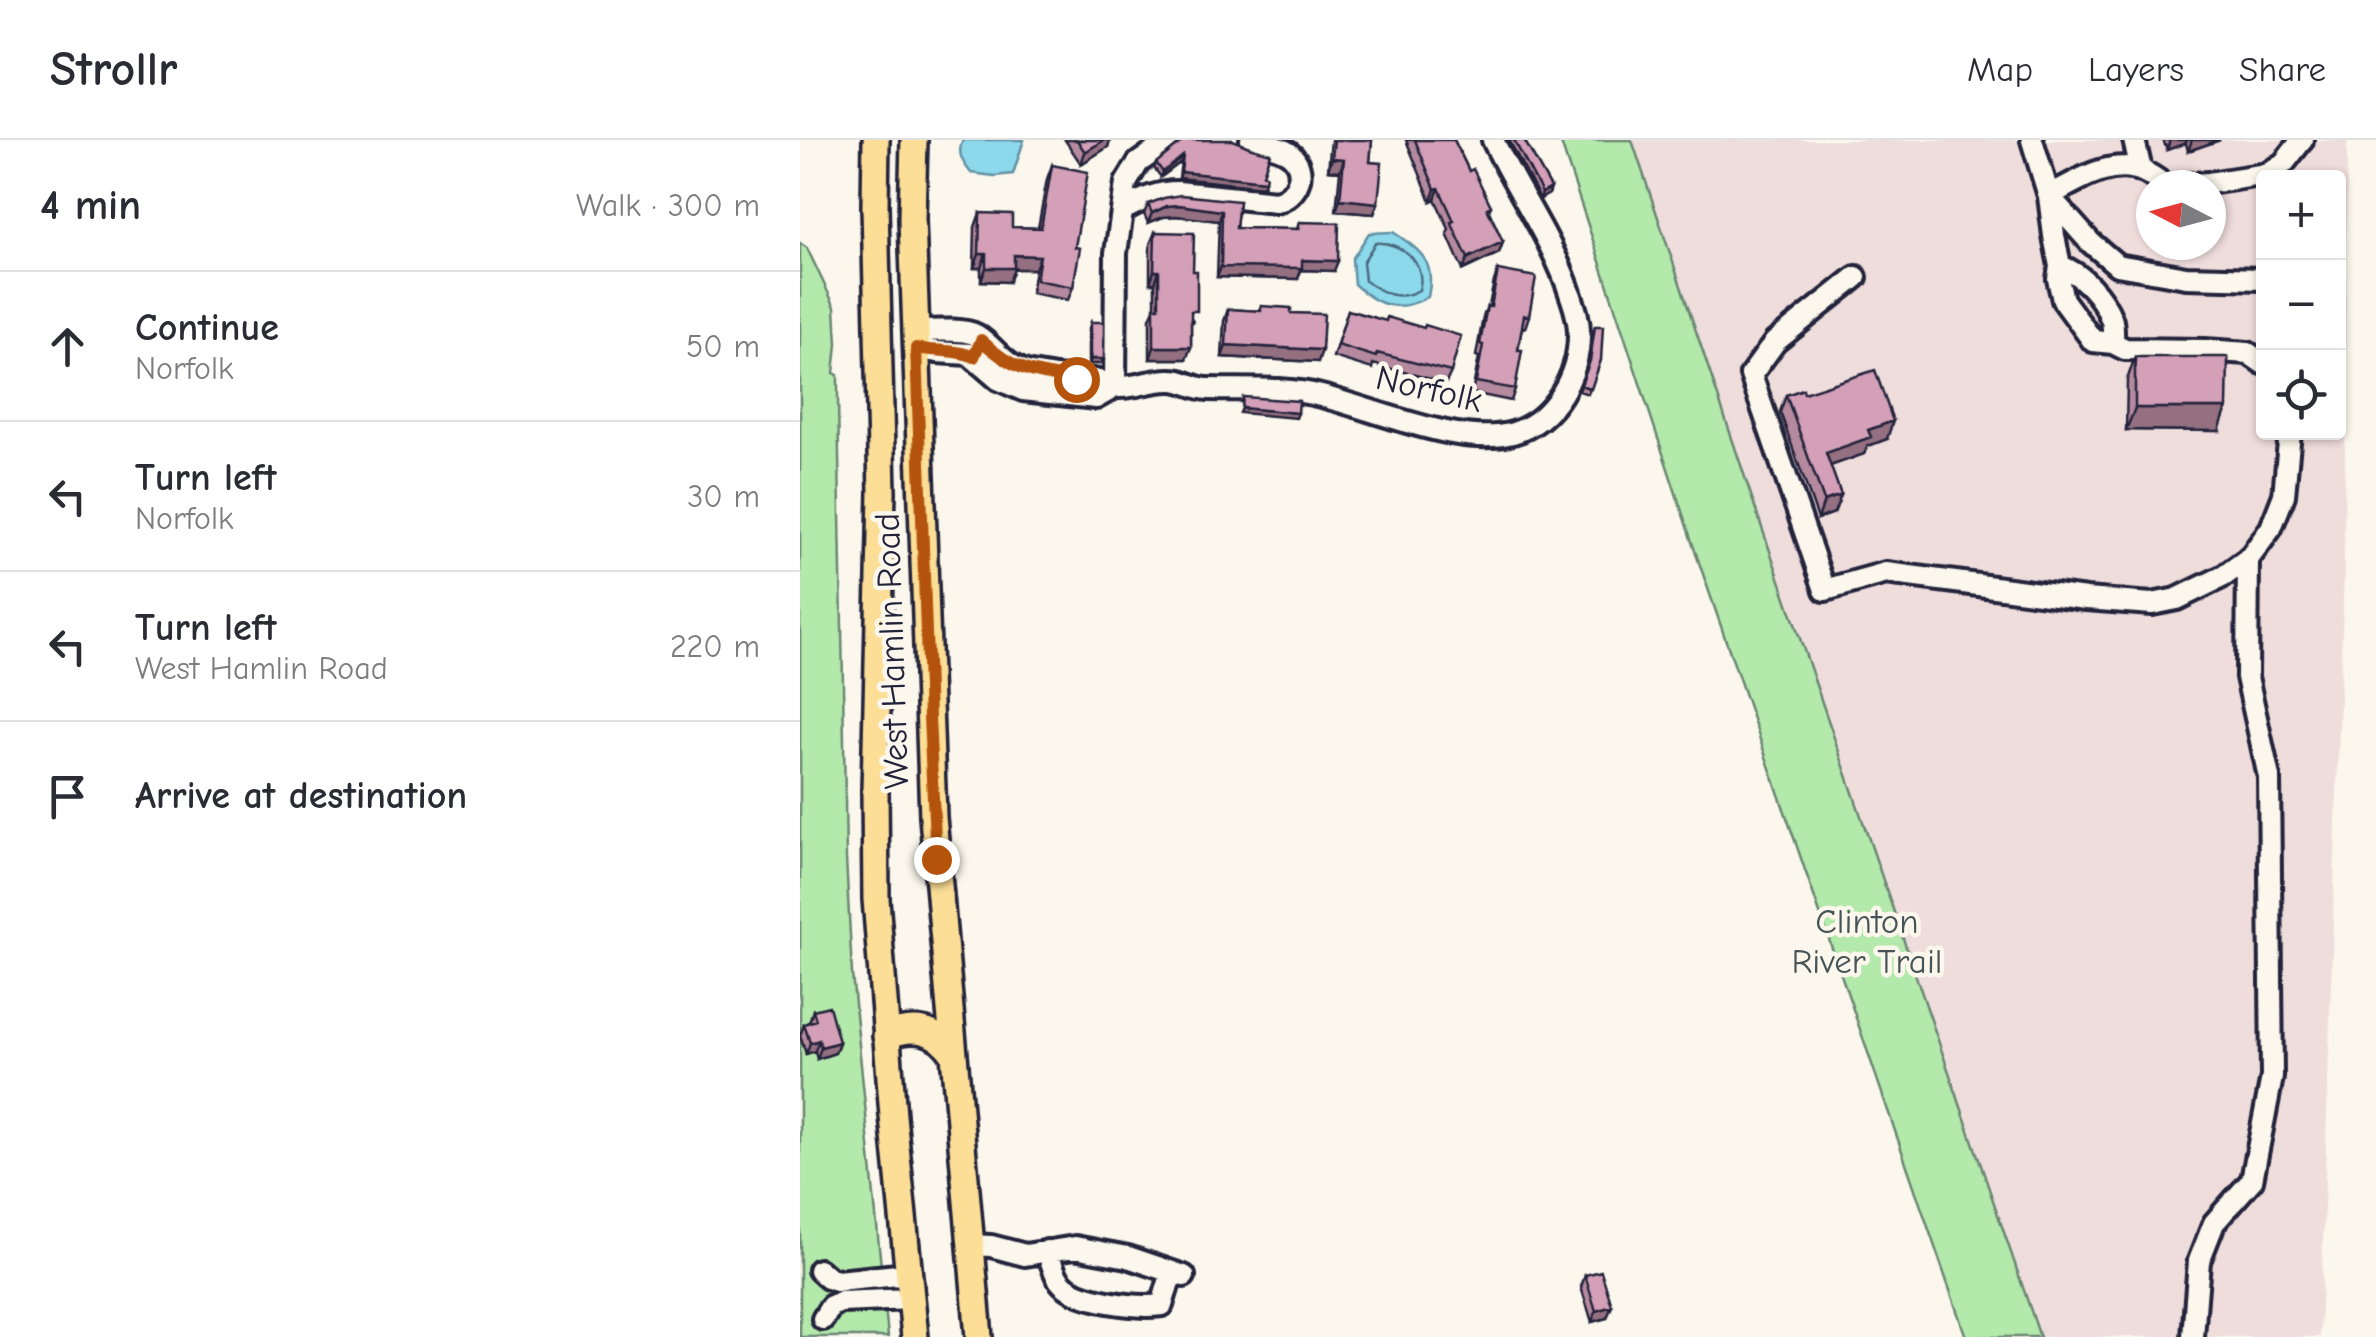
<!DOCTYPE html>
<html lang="en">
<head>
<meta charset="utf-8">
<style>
	:root { --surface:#fff; --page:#f7f7f7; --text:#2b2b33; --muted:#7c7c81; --line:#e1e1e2 }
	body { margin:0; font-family:"Comic Neue",sans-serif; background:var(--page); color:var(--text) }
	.controls { position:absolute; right:30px; top:30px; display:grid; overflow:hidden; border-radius:10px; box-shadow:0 2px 8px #0004 }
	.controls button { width:90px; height:90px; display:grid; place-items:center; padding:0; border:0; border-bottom:2px solid var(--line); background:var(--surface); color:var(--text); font:50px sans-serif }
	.compass { position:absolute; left:1336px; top:30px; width:90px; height:90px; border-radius:50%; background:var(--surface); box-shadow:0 2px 8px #0004; rotate:276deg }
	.stop { position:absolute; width:30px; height:30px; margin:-22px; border:8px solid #b45309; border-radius:50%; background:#fff }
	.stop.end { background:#b45309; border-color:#fff; box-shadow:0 2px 10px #0008 }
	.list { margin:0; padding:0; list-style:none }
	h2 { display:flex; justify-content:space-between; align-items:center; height:130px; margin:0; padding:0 40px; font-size:42px }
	h2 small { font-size:32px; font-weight:400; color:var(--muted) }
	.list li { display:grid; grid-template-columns:65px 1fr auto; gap:30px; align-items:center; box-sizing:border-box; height:150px; padding:0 40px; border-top:2px solid var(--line) }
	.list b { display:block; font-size:38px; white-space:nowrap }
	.list p { margin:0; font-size:32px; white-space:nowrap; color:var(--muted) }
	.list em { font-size:32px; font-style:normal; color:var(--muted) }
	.icon { flex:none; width:55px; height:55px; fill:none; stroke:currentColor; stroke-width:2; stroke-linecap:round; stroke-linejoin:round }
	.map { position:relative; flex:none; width:1576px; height:1197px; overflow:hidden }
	header { display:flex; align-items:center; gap:60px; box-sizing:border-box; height:140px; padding:0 50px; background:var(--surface); border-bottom:2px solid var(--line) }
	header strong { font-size:48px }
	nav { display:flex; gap:55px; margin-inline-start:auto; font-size:35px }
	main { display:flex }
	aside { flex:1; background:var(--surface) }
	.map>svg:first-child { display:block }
</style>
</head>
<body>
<header>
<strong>Strollr</strong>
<nav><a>Map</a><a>Layers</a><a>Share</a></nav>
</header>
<main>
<aside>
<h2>4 min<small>Walk · 300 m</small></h2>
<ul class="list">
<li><svg class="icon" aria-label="ahead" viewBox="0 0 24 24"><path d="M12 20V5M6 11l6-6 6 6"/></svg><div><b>Continue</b><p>Norfolk</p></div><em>50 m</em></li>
<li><svg class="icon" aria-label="left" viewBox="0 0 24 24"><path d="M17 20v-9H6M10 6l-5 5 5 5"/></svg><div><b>Turn left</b><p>Norfolk</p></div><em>30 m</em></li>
<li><svg class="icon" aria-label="left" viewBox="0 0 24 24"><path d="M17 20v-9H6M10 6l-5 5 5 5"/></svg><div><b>Turn left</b><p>West Hamlin Road</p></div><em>220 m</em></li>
<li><svg class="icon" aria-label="arrive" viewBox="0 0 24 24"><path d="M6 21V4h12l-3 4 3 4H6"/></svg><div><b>Arrive at destination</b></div></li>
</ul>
</aside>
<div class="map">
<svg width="1576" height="1197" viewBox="0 0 1576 1197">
	<rect width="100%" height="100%" fill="#fbf7ec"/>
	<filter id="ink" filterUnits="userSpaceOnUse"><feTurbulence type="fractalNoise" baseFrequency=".01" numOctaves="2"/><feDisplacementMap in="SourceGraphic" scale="20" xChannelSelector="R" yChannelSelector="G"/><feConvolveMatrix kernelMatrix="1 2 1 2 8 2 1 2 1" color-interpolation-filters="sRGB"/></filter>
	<g filter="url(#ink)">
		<path fill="#efdddc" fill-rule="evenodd" d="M 832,0 L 1547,0 L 1544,427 L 1520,1197 L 1240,1197 L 960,382 ZM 1464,38 L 1538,38 L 1538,292 L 1464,292 ZM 1351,45 L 1411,45 L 1411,105 L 1351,105 Z"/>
		<path fill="#b3e9ab" stroke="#6a8673" stroke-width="2.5" d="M 760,0 L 832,0 L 960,382 L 1240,1197 L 1166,1197 L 893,405 Z
			M 0,103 L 7,108 L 35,167 L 37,204 L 34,233 L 38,235 L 38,259 L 46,718 L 52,834 L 88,1197 L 0,1197 Z"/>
		<path fill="#8cd9eb" stroke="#6290a5" stroke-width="2.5" d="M 163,0 L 224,0 L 213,34 L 194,36 L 171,33 C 163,23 156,13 163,0 Z
			M 593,92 C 621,111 636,121 628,157 C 598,173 579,167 554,144 L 552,119 L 569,93 Z"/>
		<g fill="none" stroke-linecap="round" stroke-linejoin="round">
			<path stroke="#4c6b81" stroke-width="2.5" d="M 575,103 C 601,101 627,123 619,150 C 598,162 583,153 565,141 L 563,122 Z"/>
			<defs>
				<path id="minor" d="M 1232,0 L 1249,56 L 1254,96 L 1260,126 L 1258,139 L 1263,160 L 1293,201 L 1313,203 C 1313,195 1314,185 1311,178 C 1302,156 1283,134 1260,126
					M 1334,0 L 1341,30
					M 1376,45 L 1409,43 L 1467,34 L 1484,23 L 1502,0
					M 1249,56 L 1290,102 L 1317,125 L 1386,137 L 1464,139
					M 1249,56 C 1277,41 1312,17 1344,32 C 1351,35 1359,41 1365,45
					M 323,70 C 342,60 356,52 378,52 L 476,62 C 497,57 510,30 489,13 C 479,6 462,4 451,0
					M 1056,137 L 975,202 L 951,235 L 1025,450 L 1086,433 L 1286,459 L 1352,464 L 1377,459 L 1424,436 L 1450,417 L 1471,388 L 1484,355 L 1490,292
					M 116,191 C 130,191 163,188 176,195 C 197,208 202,226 231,233 C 246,236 261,238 276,239 C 284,240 292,239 299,241 C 307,243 312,247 320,247 C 338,247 354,239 372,240 C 385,240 395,249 408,249 C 445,250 485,247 521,256 C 575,269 660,308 713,293 C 754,281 780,234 779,192 C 779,179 775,168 771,156 C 753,100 718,53 693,0
					M 1313,203 L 1325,209 L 1405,210 L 1448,213 L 1464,224
					M 116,208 L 137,212 L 169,214 L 198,239 L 223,250 L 296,258 L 315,247
					M 315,247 L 316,113 L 326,43 L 338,23 L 370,0
					M 171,1105 L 191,1106 L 225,1115 L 275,1107 L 328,1117 L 384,1136
					M 247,1111 C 251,1120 254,1134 260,1141 C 276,1162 338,1168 362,1165 L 372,1132
					M 19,1130 L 28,1138 L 37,1141 L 108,1134
					M 23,1179 L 31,1166 L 41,1162 L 111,1159
					M 1393,1197 L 1399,1121 L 1414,1083 L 1452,1040 L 1472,937 L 1469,637 L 1447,537 L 1448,418"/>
				<path id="major" d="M 76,0 L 75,66 L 82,352 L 75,651 L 76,759 L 93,976 L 115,1197
					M 114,0 L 112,79 L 133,677 L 179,1197
					M 86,896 C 114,885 135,888 153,913"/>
			</defs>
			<use href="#minor" stroke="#22223b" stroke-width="28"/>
			<use href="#major" stroke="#22223b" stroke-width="32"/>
			<use href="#minor" stroke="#fbf7ec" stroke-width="20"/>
			<use href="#major" stroke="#fcde96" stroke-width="25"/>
		</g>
		<path fill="#b68a9e" stroke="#22223b" stroke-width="2.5" d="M 265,0 L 310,0 L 308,7 L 281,24 Z
			M 531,0 L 572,0 L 570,22 L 578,63 L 574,74 L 536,71 L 540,31 L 528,30 Z
			M 606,0 L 654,0 L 669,31 L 691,66 L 689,71 L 703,102 L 699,113 L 663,130 L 647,94 L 649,89 L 635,59 L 631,61 Z
			M 709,0 L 724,0 L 751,48 L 749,54 L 740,59 Z
			M 1363,0 L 1420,0 L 1388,11 L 1386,3 L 1367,10 Z
			M 449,7 L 463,34 L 463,47 L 379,38 L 381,22 L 361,37 L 354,28 L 356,23 Z
			M 252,25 L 275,107 L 273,147 L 268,160 L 231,153 L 235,129 L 214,129 L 209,142 L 181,141 L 181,128 L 174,128 L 175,87 L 180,73 L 212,87 L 238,88 L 247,39 Z
			M 439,61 L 436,88 L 497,89 L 499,82 L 534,131 L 501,130 L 498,139 L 417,137 L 419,81 L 376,76 L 363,77 L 348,83 L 344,74 L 348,64 Z
			M 355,92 L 393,182 L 391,182 L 391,207 L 386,219 L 350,219 L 350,178 L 355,167 L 355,143 L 350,143 L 350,104 Z
			M 698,130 L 729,176 L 725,188 L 722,187 L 718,210 L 715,249 L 711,261 L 672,253 L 679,217 L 676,216 L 683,177 L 687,166 L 689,166 L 694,141 Z
			M 461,166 L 491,173 L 518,222 L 422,217 L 424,181 L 428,169 L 459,171 Z
			M 548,170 L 651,232 L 646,243 L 573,224 L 572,229 L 533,217 Z
			M 291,182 L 301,224 L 289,224 L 289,188 Z
			M 795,186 L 801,220 L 788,254 L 779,251 L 788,226 Z
			M 1335,217 L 1419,291 L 1326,290 L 1327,240 Z
			M 1004,253 L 1087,299 L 1068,306 L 1064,314 L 1030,326 L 1041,355 L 1034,373 L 1018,379 L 980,272 L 986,255 Z
			M 13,870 L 39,902 L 35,913 L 17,919 L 15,911 L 6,914 L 0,896 L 4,884 L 9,882 Z
			M 785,1135 L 807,1178 L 792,1182 L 781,1147 Z"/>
		<path fill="#947081" stroke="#22223b" stroke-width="2.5" d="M 304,0 L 310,0 L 308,7 L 281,24 L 285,12 Z
			M 1370,0 L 1387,0 L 1386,3 L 1367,10 Z
			M 1392,0 L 1420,0 L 1388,11 Z
			M 383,16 L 381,22 L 361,37 L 363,32 Z
			M 532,18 L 544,19 L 540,31 L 528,30 Z
			M 381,32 L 465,41 L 463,47 L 379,38 Z
			M 639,48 L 635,59 L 631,61 L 635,49 Z
			M 751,48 L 749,54 L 740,59 L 742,53 Z
			M 540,59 L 578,63 L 574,74 L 536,71 Z
			M 379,65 L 422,71 L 419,81 L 376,76 L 363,77 L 348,83 L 352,73 L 367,66 Z
			M 703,102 L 699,113 L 663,130 L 668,118 Z
			M 179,114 L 186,114 L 181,128 L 174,128 Z
			M 214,115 L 240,116 L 235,129 L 214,129 L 209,142 L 181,141 L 186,128 Z
			M 502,120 L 538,121 L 534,131 L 501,130 L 498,139 L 417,137 L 421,127 Z
			M 354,131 L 359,131 L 355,143 L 350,143 Z
			M 426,205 L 522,210 L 518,222 L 422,217 Z
			M 354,207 L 391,207 L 386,219 L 350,219 Z
			M 291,219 L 304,219 L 301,224 L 289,224 Z
			M 442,268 L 498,273 L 496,278 L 440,273 Z
			M 1335,268 L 1427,268 L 1419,291 L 1326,290 Z
			M 1093,281 L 1087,299 L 1068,306 L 1064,314 L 1019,330 L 1026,313 L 1068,290 Z
			M 1041,355 L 1034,373 L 1018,379 L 1024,361 Z
			M 19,900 L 15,911 L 6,914 L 10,903 Z
			M 39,902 L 35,913 L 17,919 L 21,907 Z
			M 812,1166 L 807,1178 L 792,1182 L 796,1171 Z"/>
		<path fill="#d4a0b8" stroke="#22223b" stroke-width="2.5" d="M 277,0 L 304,0 L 285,12 Z
			M 384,0 L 433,0 L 449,7 L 470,13 L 463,34 L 466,35 L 465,41 L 381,32 L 383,16 L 363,32 L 356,23 Z
			M 534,0 L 572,0 L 570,22 L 582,23 L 578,63 L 540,59 L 544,19 L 532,18 Z
			M 615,0 L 654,0 L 669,31 L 673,29 L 691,66 L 687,68 L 703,102 L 668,118 L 651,82 L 654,81 L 639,48 L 635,49 Z
			M 714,0 L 724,0 L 751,48 L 742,53 Z
			M 252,25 L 288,32 L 275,107 L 280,108 L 273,147 L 236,140 L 240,116 L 214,115 L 214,128 L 186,128 L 186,114 L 179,114 L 180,73 L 212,74 L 212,87 L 241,88 Z
			M 381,55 L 439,61 L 436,88 L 499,89 L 499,82 L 539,83 L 538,121 L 502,120 L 502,128 L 421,127 L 422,71 L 379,65 L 367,66 L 352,73 L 348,64 L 364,58 Z
			M 355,92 L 394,93 L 393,131 L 397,131 L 397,171 L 391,171 L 391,207 L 354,207 L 354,167 L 359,167 L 359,131 L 354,131 Z
			M 698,130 L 736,137 L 729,176 L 724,175 L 718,210 L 722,210 L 715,249 L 676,242 L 683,205 L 680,204 L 687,166 L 691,167 Z
			M 461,166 L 491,168 L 491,173 L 524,174 L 522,210 L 426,205 L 428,169 L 461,171 Z
			M 548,170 L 586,181 L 587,177 L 624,188 L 625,185 L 661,196 L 651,232 L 577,213 L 576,217 L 537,205 Z
			M 291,182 L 304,182 L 304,219 L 291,219 Z
			M 795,186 L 803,186 L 801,220 L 791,249 L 781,245 L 790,221 Z
			M 1335,217 L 1428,217 L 1427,268 L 1335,268 Z
			M 1075,230 L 1093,281 L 1068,290 L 1071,297 L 1026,313 L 1041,355 L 1024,361 L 986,255 L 1003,249 L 1004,253 Z
			M 443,257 L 499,261 L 498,273 L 442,268 Z
			M 29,866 L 39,902 L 21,907 L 19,900 L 10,903 L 4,884 L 16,880 L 13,870 Z
			M 801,1131 L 812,1166 L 796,1171 L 785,1135 Z"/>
	</g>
	<g fill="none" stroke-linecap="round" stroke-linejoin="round" filter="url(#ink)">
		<path stroke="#b45309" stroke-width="12" d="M 136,719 L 129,578 L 116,208 C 134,212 157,209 174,217 L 181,200 C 212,230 234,234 276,239"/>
	</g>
	<g text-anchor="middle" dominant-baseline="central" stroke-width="9" stroke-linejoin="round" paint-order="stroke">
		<g font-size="35" fill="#22223b" stroke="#fbf7ec">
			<text transform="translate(629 249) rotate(13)">Norfolk</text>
			<text transform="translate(92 511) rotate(-92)">West Hamlin Road</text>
		</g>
		<g font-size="35" fill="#465457" stroke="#fbf7ec">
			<text x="1067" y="781">Clinton<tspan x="1067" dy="40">River Trail</tspan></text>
		</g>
	</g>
</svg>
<div class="controls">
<button>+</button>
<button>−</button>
<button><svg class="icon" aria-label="locate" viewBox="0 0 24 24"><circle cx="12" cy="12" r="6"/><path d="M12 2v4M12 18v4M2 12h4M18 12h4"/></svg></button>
</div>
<svg class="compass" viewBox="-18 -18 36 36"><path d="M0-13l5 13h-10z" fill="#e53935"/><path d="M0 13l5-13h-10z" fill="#7c7c81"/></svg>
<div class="stop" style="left:276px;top:239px"></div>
<div class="stop end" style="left:136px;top:719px"></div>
</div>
</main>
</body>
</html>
